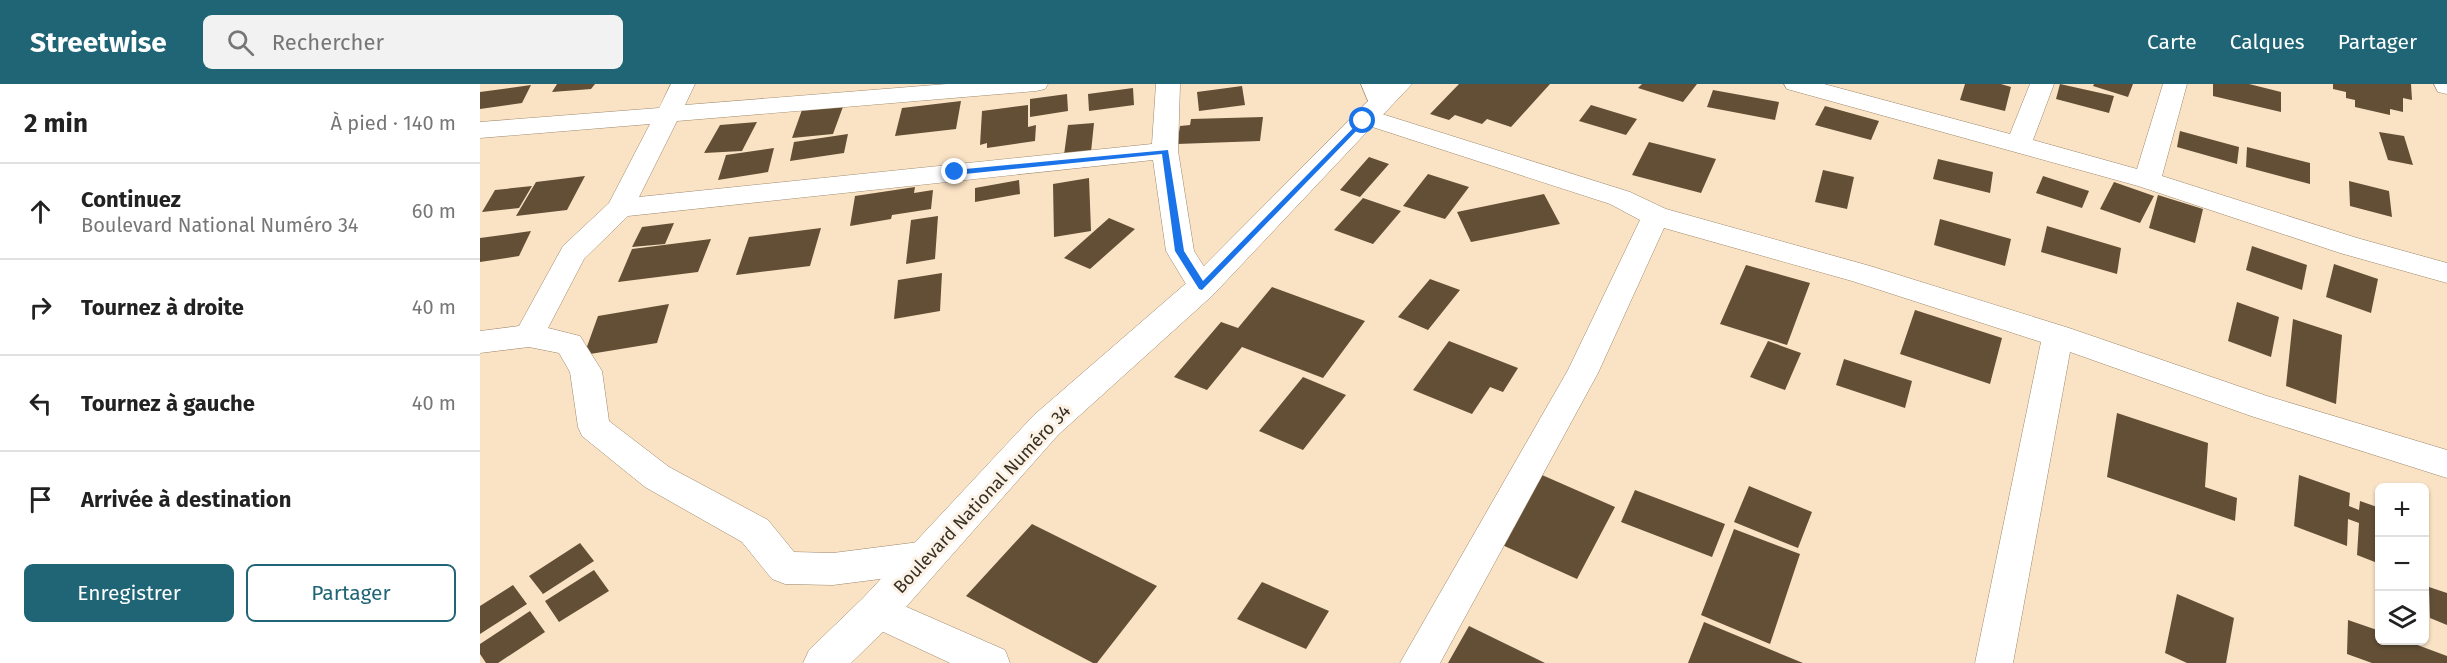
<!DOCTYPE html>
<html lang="fr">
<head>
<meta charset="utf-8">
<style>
	:root { --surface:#fff; --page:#f2f2f2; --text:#222; --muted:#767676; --line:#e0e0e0; --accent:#1f6575 }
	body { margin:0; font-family:"Fira Sans",sans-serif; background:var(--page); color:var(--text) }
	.controls { position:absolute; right:18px; bottom:18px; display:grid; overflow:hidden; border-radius:9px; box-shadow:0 2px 4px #0004 }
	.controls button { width:54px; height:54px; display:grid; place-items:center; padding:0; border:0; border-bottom:2px solid var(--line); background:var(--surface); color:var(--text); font:30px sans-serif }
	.stop { position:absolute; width:18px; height:18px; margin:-14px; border:4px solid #1a73e8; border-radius:50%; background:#fff }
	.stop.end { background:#1a73e8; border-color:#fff; box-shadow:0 2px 6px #0008 }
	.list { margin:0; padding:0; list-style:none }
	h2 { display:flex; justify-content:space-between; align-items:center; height:78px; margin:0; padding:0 24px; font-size:26px }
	h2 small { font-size:20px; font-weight:400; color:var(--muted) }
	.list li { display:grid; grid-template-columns:39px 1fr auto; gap:18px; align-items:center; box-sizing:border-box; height:96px; padding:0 24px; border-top:2px solid var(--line) }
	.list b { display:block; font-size:22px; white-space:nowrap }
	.list p { margin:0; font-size:20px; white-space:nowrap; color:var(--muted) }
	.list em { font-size:20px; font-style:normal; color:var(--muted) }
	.actions { display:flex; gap:12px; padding:18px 24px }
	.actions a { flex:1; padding:14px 0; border:2px solid var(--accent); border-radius:9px; text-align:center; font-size:21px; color:var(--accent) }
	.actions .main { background:var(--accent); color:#fff }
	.icon { flex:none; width:33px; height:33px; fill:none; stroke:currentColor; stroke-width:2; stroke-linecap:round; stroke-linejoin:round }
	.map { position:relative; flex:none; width:1967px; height:579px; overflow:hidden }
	header { display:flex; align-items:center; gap:36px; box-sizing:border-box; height:84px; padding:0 30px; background:var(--accent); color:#fff }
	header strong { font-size:28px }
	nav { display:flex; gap:33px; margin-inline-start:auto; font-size:21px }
	.search { width:420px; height:54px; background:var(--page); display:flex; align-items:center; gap:15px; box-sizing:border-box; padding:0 21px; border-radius:9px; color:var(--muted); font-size:22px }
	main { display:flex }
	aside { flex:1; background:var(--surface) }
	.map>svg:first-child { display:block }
</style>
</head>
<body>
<header>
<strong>Streetwise</strong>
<div class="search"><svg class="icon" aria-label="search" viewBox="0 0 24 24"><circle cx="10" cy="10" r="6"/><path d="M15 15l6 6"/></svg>Rechercher</div>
<nav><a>Carte</a><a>Calques</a><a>Partager</a></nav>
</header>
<main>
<aside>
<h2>2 min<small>À pied · 140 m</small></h2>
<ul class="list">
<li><svg class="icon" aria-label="ahead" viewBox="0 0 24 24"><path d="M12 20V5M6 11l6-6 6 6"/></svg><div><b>Continuez</b><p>Boulevard National Numéro 34</p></div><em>60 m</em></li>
<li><svg class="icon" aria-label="right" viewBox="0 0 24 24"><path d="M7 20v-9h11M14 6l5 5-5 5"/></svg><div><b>Tournez à droite</b></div><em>40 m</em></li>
<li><svg class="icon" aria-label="left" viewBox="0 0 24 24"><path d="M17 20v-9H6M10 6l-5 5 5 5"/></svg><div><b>Tournez à gauche</b></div><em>40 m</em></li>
<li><svg class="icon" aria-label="arrive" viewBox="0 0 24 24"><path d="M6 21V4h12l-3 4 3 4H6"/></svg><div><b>Arrivée à destination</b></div></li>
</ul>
<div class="actions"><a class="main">Enregistrer</a><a>Partager</a></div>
</aside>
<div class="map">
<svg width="1967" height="579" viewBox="0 0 1967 579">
	<rect width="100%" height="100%" fill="#fae3c5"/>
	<path fill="#624f35" d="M 77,0 L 115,0 L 111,5 L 72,8 Z
		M 979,0 L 1070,0 L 1031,43 L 1007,35 L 1002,40 L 975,31 L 969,36 L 950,30 Z
		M 1162,0 L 1217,0 L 1203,18 L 1158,4 Z
		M 1485,0 L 1521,0 L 1531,3 L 1525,27 L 1480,16 Z
		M 1580,0 L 1634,12 L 1629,29 L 1576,15 Z
		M 1614,0 L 1653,0 L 1648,13 L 1613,2 Z
		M 1733,0 L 1769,0 L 1801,8 L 1801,28 L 1733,12 Z
		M 1853,0 L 1931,0 L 1932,16 L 1923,14 L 1923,28 L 1910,25 L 1910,31 L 1875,23 L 1875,16 L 1866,14 L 1866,8 L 1853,5 Z
		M 51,1 L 42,19 L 0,25 L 0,8 Z
		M 762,2 L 765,21 L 719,27 L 717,8 Z
		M 653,4 L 654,21 L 609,27 L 608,10 Z
		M 1233,6 L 1299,18 L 1295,36 L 1227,23 Z
		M 587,10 L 588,27 L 550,33 L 550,15 Z
		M 481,17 L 476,45 L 415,52 L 422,24 Z
		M 364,20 L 353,50 L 312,54 L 323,23 Z
		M 548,21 L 548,43 L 556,41 L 555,57 L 507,64 L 507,59 L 500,61 L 502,27 Z
		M 1111,21 L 1157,35 L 1146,51 L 1099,37 Z
		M 1345,22 L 1399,37 L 1391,56 L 1335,41 Z
		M 783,33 L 780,57 L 697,60 L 700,42 L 710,41 L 711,35 Z
		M 277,38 L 262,67 L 224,69 L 240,41 Z
		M 614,39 L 611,68 L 584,71 L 588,41 Z
		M 1700,47 L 1759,63 L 1757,80 L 1697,63 Z
		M 1899,48 L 1924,52 L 1933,81 L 1908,76 Z
		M 368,50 L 364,69 L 310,77 L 314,58 Z
		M 1169,58 L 1236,75 L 1221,109 L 1152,91 Z
		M 1767,63 L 1830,79 L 1830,100 L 1766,83 Z
		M 294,64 L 288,88 L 238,96 L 246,71 Z
		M 889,73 L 909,80 L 880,113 L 860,106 Z
		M 1458,75 L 1513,88 L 1510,109 L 1453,95 Z
		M 1343,86 L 1374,93 L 1367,125 L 1335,118 Z
		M 948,90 L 989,103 L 965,135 L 923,122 Z
		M 105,92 L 87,126 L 36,132 L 56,98 Z
		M 1563,92 L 1609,107 L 1602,124 L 1556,109 Z
		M 609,94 L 611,147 L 574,153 L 573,100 Z
		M 539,96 L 540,110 L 495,118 L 495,104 Z
		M 1869,97 L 1909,107 L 1912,133 L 1870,122 Z
		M 1634,98 L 1674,112 L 1660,139 L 1620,125 Z
		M 52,102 L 39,124 L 2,128 L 15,106 Z
		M 435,103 L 434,109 L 453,106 L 451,125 L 412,131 L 411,135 L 370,142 L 375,112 Z
		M 1064,110 L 1080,140 L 991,158 L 977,128 Z
		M 1678,111 L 1723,125 L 1715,159 L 1669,144 Z
		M 883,114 L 921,127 L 893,160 L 854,146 Z
		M 458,132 L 455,175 L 426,180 L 431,136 Z
		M 629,134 L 655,145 L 610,185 L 584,174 Z
		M 1460,135 L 1531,155 L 1525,182 L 1454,161 Z
		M 194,139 L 185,160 L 152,163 L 162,143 Z
		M 1567,142 L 1641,164 L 1637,190 L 1561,168 Z
		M 341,144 L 330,182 L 256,191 L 269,153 Z
		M 51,147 L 39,172 L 0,178 L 0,154 Z
		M 231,155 L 218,188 L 138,198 L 152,165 Z
		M 1772,162 L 1827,181 L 1822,206 L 1766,186 Z
		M 1854,180 L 1898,195 L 1891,229 L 1846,213 Z
		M 1266,181 L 1330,199 L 1307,261 L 1240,240 Z
		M 462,189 L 460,227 L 414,235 L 418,196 Z
		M 950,195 L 980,206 L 948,246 L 918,233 Z
		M 792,203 L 885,237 L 843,294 L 762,263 L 727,306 L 694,293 L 741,238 L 758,244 Z
		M 1757,218 L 1799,233 L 1791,273 L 1748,257 Z
		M 189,220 L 177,259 L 104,271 L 118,232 Z
		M 1435,226 L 1522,254 L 1510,300 L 1420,270 Z
		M 1813,235 L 1862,251 L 1856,320 L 1806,302 Z
		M 969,257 L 1038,284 L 1023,308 L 1010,303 L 992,330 L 933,306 Z
		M 1288,257 L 1321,269 L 1305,306 L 1270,293 Z
		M 1364,275 L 1432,297 L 1425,324 L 1356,301 Z
		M 823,293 L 866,311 L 823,366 L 779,347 Z
		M 1637,329 L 1728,359 L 1725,403 L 1757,414 L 1755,437 L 1627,393 Z
		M 1062,391 L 1135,423 L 1097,495 L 1020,460 Z
		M 1819,391 L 1870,409 L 1869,422 L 1879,426 L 1880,417 L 1900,424 L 1900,480 L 1877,471 L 1879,439 L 1868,435 L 1867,462 L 1814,442 Z
		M 1269,402 L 1332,428 L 1318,464 L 1254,438 Z
		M 1155,406 L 1245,440 L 1232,473 L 1141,438 Z
		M 552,440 L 677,502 L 617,579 L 613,579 L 486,512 Z
		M 1254,445 L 1320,470 L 1290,560 L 1221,531 Z
		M 100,459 L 114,477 L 63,510 L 49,492 Z
		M 114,486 L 129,507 L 79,538 L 65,517 Z
		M 782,498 L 849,527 L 826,565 L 757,535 Z
		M 33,501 L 47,520 L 0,550 L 0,522 Z
		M 1949,503 L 1967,509 L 1967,541 L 1950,534 Z
		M 1697,510 L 1754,534 L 1746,579 L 1707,579 L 1685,569 Z
		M 50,527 L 65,548 L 18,579 L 6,579 L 0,570 L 0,560 Z
		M 1868,536 L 1900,547 L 1900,556 L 1924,556 L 1967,572 L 1967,579 L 1892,579 L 1867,570 Z
		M 1224,538 L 1323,579 L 1208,579 Z
		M 989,542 L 1065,579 L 968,579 Z"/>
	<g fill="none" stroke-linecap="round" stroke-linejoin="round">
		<defs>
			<path id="street" d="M 191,0 L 215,0 L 205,21 L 467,0 L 568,0 L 565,5 L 556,7 L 197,37 L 159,113 L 672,60 L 676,0 L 700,0 L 698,67 L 714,167 L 737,203 L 732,210 L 722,213 L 712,210 L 686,167 L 673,76 L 148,132 L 104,175 L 68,244 L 100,252 L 122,287 L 129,337 L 189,383 L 288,436 L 314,468 L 353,469 L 447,457 L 460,462 L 465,473 L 460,484 L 447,489 L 353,501 L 305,500 L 292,495 L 262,458 L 165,403 L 102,352 L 98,343 L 90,288 L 79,269 L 49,263 L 0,269 L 0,247 L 39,242 L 83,162 L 129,119 L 170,40 L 0,54 L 0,38 L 179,24 Z
				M 881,0 L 905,0 L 912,19 L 909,24 L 900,26 L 891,24 Z
				M 1304,0 L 1344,0 L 1530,50 L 1550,0 L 1574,0 L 1553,56 L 1657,85 L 1683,0 L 1707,0 L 1682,92 L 1877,154 L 1967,179 L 1967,199 L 1860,169 L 1658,102 L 1307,5 Z
				M 1954,0 L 1967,0 L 1967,10 L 1958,8 Z
				M 886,25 L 1150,108 L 1186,125 L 1390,182 L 1589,244 L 1787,312 L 1967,366 L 1967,394 L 1771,332 L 1590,268 L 1533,579 L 1495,579 L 1561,258 L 1372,197 L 1184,144 L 1118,289 L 960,579 L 920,579 L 1088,286 L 1160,136 L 1130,120 L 877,38 L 873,33 L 877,28 Z
				M 397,510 L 525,566 L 530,579 L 470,579 L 384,539 L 378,527 L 384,515 Z"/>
			<path id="secondary" d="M 905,0 L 932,0 L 733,211 L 578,351 L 411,540 L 371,579 L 323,579 L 329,566 L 383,514 L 554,331 L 711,195 Z"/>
		</defs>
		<use href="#street" stroke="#9c876b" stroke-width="1"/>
		<use href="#secondary" stroke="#9c876b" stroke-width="1"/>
		<use href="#street" fill="#fff" fill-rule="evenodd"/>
		<use href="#secondary" fill="#fff" fill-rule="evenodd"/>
	</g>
	<path fill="#1a73e8" d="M 883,34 L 887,37 L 885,38 L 722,206 L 719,205 L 695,167 L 682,70 L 475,91 L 471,88 L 475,86 L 688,66 L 704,167 L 723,197 Z"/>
	<g text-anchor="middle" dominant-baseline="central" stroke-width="6" stroke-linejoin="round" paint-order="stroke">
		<g font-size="18" fill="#3a3125" stroke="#fcf2e6">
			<text transform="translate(502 415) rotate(-47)">Boulevard National Numéro 34</text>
		</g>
	</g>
</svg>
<div class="controls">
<button>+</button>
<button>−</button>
<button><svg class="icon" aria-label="layers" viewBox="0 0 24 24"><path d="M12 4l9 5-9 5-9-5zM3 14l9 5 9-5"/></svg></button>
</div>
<div class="stop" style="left:883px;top:37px"></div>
<div class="stop end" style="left:475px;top:88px"></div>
</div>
</main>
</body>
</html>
